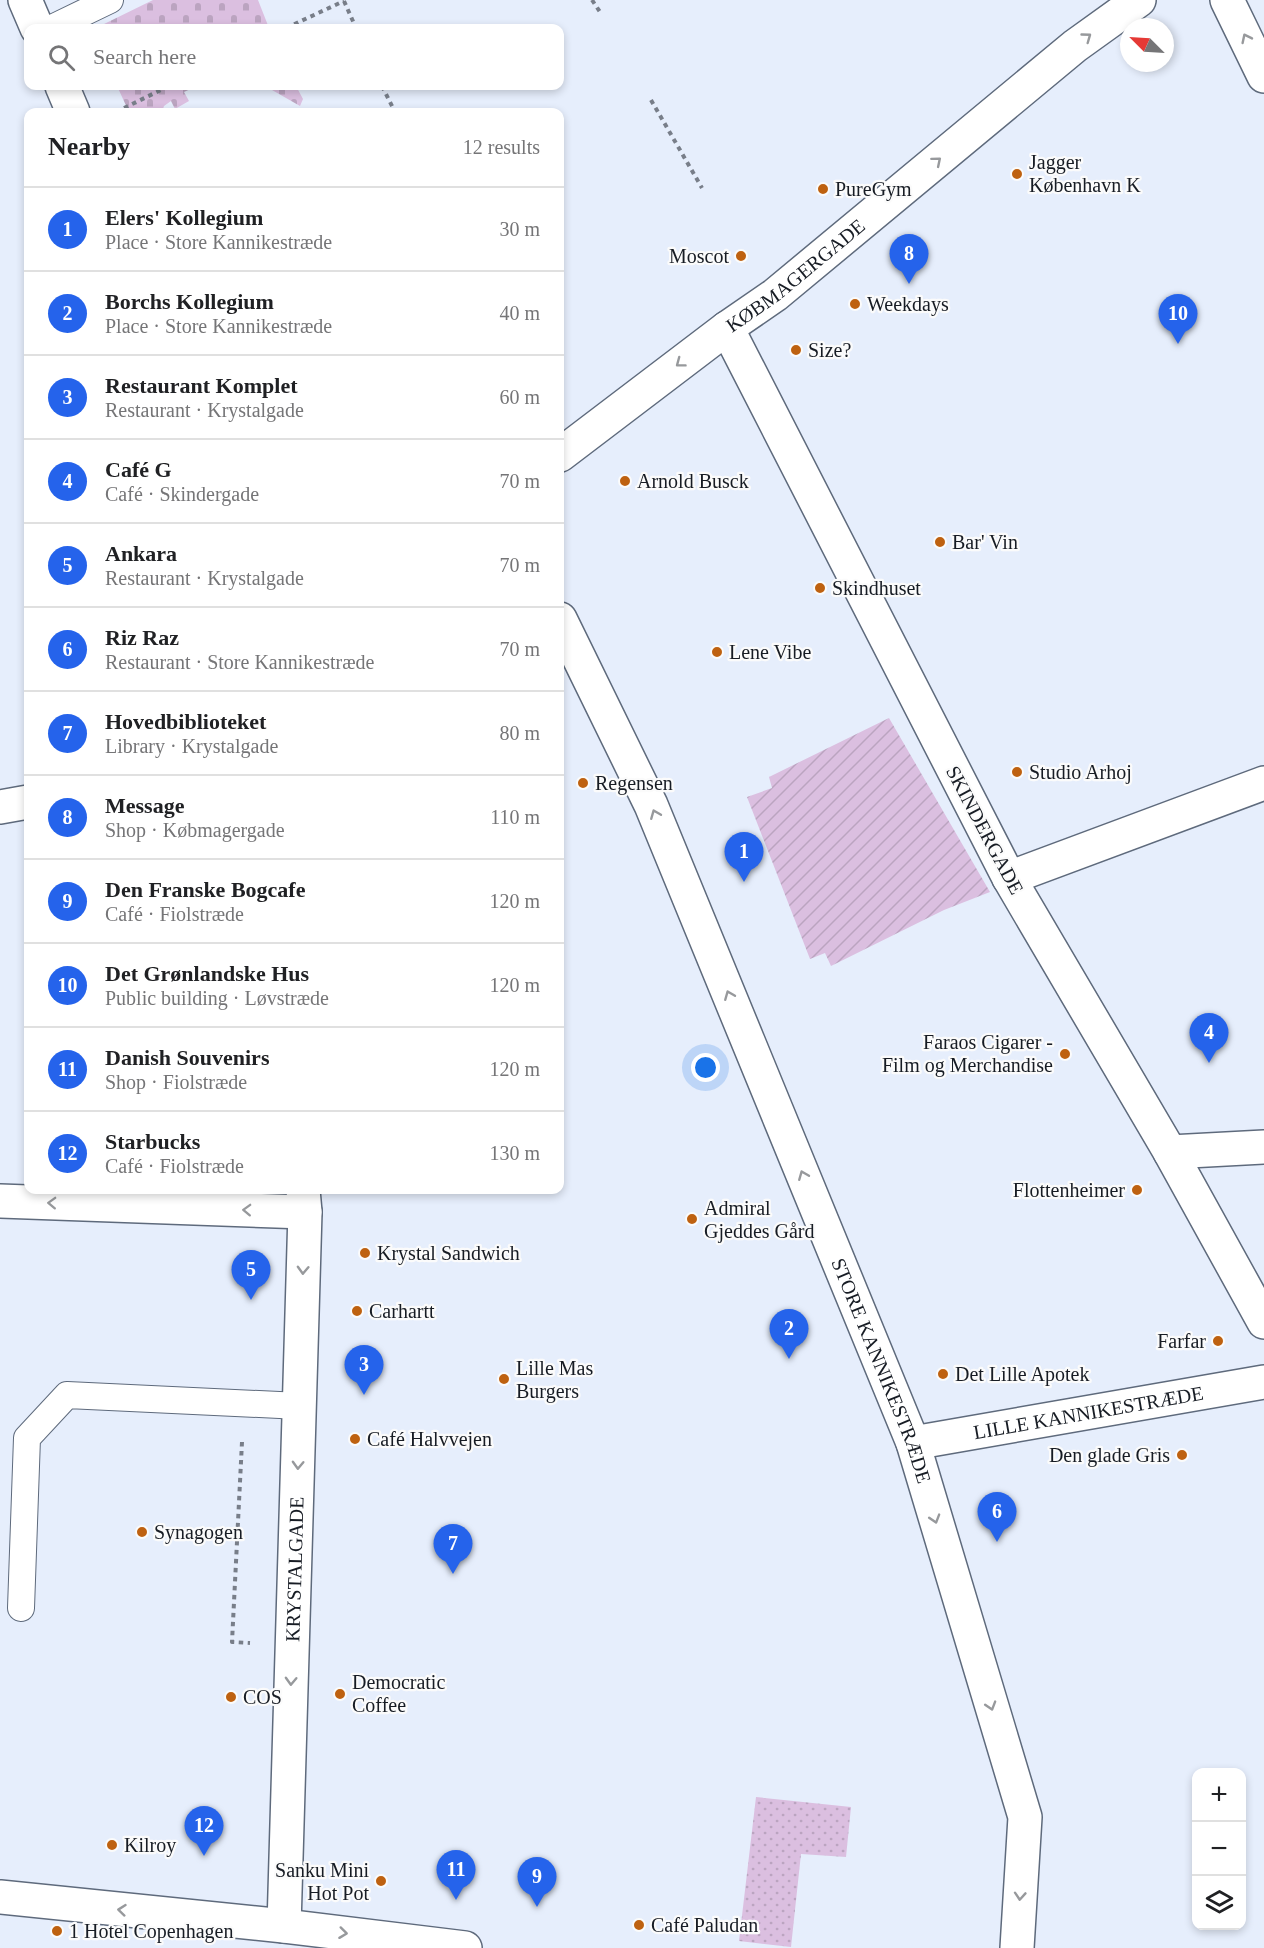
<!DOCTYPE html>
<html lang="en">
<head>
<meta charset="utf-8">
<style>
	:root { --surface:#fff; --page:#f2f2f2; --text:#202124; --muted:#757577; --line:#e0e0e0; --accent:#2563eb }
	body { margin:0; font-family:Georgia,serif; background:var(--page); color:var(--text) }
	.controls { position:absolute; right:18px; bottom:18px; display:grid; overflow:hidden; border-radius:12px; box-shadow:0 3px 9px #0003 }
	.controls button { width:54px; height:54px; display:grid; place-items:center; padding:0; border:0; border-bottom:2px solid var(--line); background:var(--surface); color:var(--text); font:30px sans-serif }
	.compass { position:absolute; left:1120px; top:18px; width:54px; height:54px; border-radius:50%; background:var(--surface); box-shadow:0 3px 9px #0003; rotate:294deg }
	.you { position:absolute; left:706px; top:1068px; width:21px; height:21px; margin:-15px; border:4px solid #fff; border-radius:50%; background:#1a73e8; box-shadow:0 0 0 9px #1a73e833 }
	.badge { display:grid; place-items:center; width:39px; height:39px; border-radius:50%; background:var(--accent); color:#fff; font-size:20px; font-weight:700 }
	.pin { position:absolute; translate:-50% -50px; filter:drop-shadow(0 2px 3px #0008) }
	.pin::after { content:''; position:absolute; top:32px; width:21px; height:18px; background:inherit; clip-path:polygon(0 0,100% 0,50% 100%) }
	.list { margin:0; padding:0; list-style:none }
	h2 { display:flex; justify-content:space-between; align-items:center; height:78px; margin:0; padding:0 24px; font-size:26px }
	h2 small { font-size:20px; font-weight:400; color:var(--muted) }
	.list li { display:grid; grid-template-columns:39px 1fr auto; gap:18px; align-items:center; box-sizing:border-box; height:84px; padding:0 24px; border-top:2px solid var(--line) }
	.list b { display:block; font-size:22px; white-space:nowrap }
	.list p { margin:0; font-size:20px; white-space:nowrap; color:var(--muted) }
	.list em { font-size:20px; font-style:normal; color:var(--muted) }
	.icon { flex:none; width:33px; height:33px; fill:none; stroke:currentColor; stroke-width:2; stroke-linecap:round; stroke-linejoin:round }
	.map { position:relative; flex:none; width:1264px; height:1948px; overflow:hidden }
	.search { position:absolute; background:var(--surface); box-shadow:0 3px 9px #0003; left:24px; top:24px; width:540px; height:66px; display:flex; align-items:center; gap:15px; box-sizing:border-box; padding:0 21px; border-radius:12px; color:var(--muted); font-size:22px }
	.panel { position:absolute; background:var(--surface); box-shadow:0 3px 9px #0003; left:24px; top:108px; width:540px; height:1086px; border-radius:12px }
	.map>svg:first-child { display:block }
</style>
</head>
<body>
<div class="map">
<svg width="1264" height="1948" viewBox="0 0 1264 1948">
	<defs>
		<pattern id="grass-dots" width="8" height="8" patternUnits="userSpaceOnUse" patternTransform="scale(1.5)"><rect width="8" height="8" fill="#dbbfe0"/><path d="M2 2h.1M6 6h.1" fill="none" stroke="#bba4c0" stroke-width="1.8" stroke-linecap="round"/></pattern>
		<pattern id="cemetery-stones" width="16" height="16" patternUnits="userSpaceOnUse" patternTransform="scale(1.5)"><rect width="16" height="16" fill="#dbbfe0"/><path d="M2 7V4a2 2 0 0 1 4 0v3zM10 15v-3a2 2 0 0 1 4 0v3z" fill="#bba4c0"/></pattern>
		<pattern id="garden-furrows" width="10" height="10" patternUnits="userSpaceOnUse" patternTransform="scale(1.5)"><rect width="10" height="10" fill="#dbbfe0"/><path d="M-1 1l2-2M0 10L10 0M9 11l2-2" fill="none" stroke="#bba4c0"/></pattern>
	</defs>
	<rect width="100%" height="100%" fill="#e6eefc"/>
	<path fill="url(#grass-dots)" d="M 756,1797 L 851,1807 L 846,1857 L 801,1854 L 791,1947 L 739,1941 Z"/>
	<path fill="url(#cemetery-stones)" d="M 153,0 L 258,0 L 269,28 L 101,28 L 102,25 Z
		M 117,86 L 197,86 L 184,92 L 189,101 L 175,109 L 171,101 L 164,106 L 162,112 L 164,112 L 129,112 Z
		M 265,86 L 296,86 L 303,99 L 300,106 Z"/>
	<path fill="url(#garden-furrows)" d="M 889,718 L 990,892 L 944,910 L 831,966 L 825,953 L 810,959 L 747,797 L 772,788 L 769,777 Z"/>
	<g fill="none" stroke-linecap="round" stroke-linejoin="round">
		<defs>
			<path id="service" d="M 52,28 L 110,0
				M 21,1608 L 27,1438 L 67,1395 L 300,1406"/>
			<g id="pedestrian">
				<path d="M 1227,0 L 1264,76"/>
				<path d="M 727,328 L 1009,878"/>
				<path id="s1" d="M 560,455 L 727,328 L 775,295 L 1075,46 L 1139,0"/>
				<path id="s2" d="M 560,619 L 651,805 L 913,1443 L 1025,1817 L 1017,1948"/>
				<path d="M 0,807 L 28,802"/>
				<path d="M 1170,1152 L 1264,1147"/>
				<path d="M 0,1897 L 284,1926 L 465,1948"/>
			</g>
			<g id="minor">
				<path d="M 25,0 L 37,28"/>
				<path d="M 62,86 L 73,112"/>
				<path d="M 1264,783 L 1009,878 L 1170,1152 L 1264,1322"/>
				<path d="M 0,1201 L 305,1212"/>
				<path id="s3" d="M 913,1443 L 1264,1382"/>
				<path id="s4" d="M 284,1926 L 305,1212 L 303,1190"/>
			</g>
		</defs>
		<use href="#service" stroke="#5e6a7c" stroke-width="28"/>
		<use href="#pedestrian" stroke="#5e6a7c" stroke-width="36"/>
		<use href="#minor" stroke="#5e6a7c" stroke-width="36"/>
		<path stroke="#787e89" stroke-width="4" stroke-dasharray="4.5 4.5" stroke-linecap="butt" d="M 592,0 L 600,12
			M 344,1 L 356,28
			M 286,28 L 344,1
			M 382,86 L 395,112
			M 651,100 L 702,188
			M 116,112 L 169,86
			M 242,1442 L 232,1642 L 250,1643"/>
		<use href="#service" stroke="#fff" stroke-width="26"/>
		<use href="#pedestrian" stroke="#fff" stroke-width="33"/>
		<use href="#minor" stroke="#fff" stroke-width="33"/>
	</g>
	<defs><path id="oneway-chevron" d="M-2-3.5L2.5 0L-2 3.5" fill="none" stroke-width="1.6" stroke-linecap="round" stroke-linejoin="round" transform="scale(1.5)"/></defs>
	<g stroke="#97999c">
		<use href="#oneway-chevron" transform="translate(1087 37) rotate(-36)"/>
		<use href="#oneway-chevron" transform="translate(1246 38) rotate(-116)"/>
		<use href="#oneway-chevron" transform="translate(937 161) rotate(-40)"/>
		<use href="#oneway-chevron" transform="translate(680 363) rotate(143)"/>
		<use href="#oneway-chevron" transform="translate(655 814) rotate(-112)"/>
		<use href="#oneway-chevron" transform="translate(729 995) rotate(-112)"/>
		<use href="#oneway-chevron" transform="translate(803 1175) rotate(-112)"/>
		<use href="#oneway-chevron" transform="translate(52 1203) rotate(-178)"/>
		<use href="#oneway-chevron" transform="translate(247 1210) rotate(-178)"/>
		<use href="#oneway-chevron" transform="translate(303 1270) rotate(92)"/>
		<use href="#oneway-chevron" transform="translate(298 1465) rotate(92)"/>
		<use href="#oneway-chevron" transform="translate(935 1519) rotate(73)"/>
		<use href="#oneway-chevron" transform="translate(291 1681) rotate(92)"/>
		<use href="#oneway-chevron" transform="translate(991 1706) rotate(73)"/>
		<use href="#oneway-chevron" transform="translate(1020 1896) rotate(94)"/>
		<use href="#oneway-chevron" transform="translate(122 1910) rotate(-174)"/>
		<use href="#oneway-chevron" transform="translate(343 1933) rotate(7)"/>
	</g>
	<g fill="#be6110" stroke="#fbfbfb" stroke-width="2">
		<circle cx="1017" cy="174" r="6"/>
		<circle cx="823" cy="189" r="6"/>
		<circle cx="741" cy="256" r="6"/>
		<circle cx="855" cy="304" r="6"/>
		<circle cx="796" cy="350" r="6"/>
		<circle cx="625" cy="481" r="6"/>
		<circle cx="940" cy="542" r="6"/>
		<circle cx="820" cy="588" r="6"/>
		<circle cx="717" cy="652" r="6"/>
		<circle cx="1017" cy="772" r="6"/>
		<circle cx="583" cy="783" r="6"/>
		<circle cx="1065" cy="1054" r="6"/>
		<circle cx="1137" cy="1190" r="6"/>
		<circle cx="692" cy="1219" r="6"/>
		<circle cx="365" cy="1253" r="6"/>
		<circle cx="357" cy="1311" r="6"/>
		<circle cx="1218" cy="1341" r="6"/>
		<circle cx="943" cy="1374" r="6"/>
		<circle cx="504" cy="1379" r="6"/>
		<circle cx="355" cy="1439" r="6"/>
		<circle cx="1182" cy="1455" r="6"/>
		<circle cx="142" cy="1532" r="6"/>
		<circle cx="340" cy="1694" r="6"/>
		<circle cx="231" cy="1697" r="6"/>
		<circle cx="112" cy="1845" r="6"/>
		<circle cx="381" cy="1881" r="6"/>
		<circle cx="639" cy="1925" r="6"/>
		<circle cx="57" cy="1931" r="6"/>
	</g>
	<g text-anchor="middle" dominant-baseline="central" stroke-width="4.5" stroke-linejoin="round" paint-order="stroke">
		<g font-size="20" fill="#171c24" stroke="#fbfbfb" text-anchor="start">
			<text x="1029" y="162">Jagger<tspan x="1029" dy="23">København K</tspan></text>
			<text x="835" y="189">PureGym</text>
			<text x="729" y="256" text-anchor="end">Moscot</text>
			<text x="867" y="304">Weekdays</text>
			<text x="808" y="350">Size?</text>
			<text x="637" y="481">Arnold Busck</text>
			<text x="952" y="542">Bar' Vin</text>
			<text x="832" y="588">Skindhuset</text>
			<text x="729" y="652">Lene Vibe</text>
			<text x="1029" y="772">Studio Arhoj</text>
			<text x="595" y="783">Regensen</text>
			<text x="1053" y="1042" text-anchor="end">Faraos Cigarer -<tspan x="1053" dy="23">Film og Merchandise</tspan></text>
			<text x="1125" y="1190" text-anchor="end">Flottenheimer</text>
			<text x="704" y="1208">Admiral<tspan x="704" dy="23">Gjeddes Gård</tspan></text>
			<text x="377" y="1253">Krystal Sandwich</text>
			<text x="369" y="1311">Carhartt</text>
			<text x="1206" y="1341" text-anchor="end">Farfar</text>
			<text x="516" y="1368">Lille Mas<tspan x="516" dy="23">Burgers</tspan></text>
			<text x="955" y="1374">Det Lille Apotek</text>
			<text x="367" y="1439">Café Halvvejen</text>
			<text x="1170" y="1455" text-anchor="end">Den glade Gris</text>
			<text x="154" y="1532">Synagogen</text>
			<text x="352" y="1682">Democratic<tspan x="352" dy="23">Coffee</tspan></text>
			<text x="243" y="1697">COS</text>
			<text x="124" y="1845">Kilroy</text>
			<text x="369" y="1870" text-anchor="end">Sanku Mini<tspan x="369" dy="23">Hot Pot</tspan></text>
			<text x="651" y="1925">Café Paludan</text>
			<text x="69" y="1931">1 Hotel Copenhagen</text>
		</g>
		<g font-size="20" fill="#171c24" stroke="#fbfbfb">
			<text stroke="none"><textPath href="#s1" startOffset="296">KØBMAGERGADE</textPath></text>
			<text transform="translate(985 830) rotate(62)">SKINDERGADE</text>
			<text stroke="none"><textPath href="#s2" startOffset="818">STORE KANNIKESTRÆDE</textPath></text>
			<text stroke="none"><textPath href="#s3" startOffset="178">LILLE KANNIKESTRÆDE</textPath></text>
			<text stroke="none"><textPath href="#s4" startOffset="357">KRYSTALGADE</textPath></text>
		</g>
	</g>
</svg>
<div class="controls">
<button>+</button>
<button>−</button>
<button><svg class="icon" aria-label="layers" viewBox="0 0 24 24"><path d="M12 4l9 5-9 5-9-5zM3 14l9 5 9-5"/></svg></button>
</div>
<svg class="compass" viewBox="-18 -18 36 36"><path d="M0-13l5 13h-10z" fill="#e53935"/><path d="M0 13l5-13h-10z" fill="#757577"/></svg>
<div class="you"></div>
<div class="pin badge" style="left:744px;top:882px">1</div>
<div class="pin badge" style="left:789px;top:1359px">2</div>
<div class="pin badge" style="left:364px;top:1395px">3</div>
<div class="pin badge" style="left:1209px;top:1063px">4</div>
<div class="pin badge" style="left:251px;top:1300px">5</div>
<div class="pin badge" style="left:997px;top:1542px">6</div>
<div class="pin badge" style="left:453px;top:1574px">7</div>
<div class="pin badge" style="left:909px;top:284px">8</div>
<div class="pin badge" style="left:537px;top:1907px">9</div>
<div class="pin badge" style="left:1178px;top:344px">10</div>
<div class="pin badge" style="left:456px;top:1900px">11</div>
<div class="pin badge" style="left:204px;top:1856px">12</div>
<div class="search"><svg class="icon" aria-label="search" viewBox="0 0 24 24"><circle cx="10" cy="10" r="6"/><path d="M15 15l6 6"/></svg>Search here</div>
<section class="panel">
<h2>Nearby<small>12 results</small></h2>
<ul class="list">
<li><span class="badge">1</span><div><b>Elers' Kollegium</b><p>Place · Store Kannikestræde</p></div><em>30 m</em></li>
<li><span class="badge">2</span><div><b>Borchs Kollegium</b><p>Place · Store Kannikestræde</p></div><em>40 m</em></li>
<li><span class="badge">3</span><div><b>Restaurant Komplet</b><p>Restaurant · Krystalgade</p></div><em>60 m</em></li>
<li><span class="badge">4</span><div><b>Café G</b><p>Café · Skindergade</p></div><em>70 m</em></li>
<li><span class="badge">5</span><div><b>Ankara</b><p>Restaurant · Krystalgade</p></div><em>70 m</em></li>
<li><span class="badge">6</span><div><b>Riz Raz</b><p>Restaurant · Store Kannikestræde</p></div><em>70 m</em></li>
<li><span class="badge">7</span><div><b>Hovedbiblioteket</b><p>Library · Krystalgade</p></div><em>80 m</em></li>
<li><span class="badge">8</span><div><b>Message</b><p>Shop · Købmagergade</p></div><em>110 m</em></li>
<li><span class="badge">9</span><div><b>Den Franske Bogcafe</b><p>Café · Fiolstræde</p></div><em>120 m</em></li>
<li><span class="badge">10</span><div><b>Det Grønlandske Hus</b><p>Public building · Løvstræde</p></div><em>120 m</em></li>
<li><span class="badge">11</span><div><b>Danish Souvenirs</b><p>Shop · Fiolstræde</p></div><em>120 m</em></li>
<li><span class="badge">12</span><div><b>Starbucks</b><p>Café · Fiolstræde</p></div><em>130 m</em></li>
</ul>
</section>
</div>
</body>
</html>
